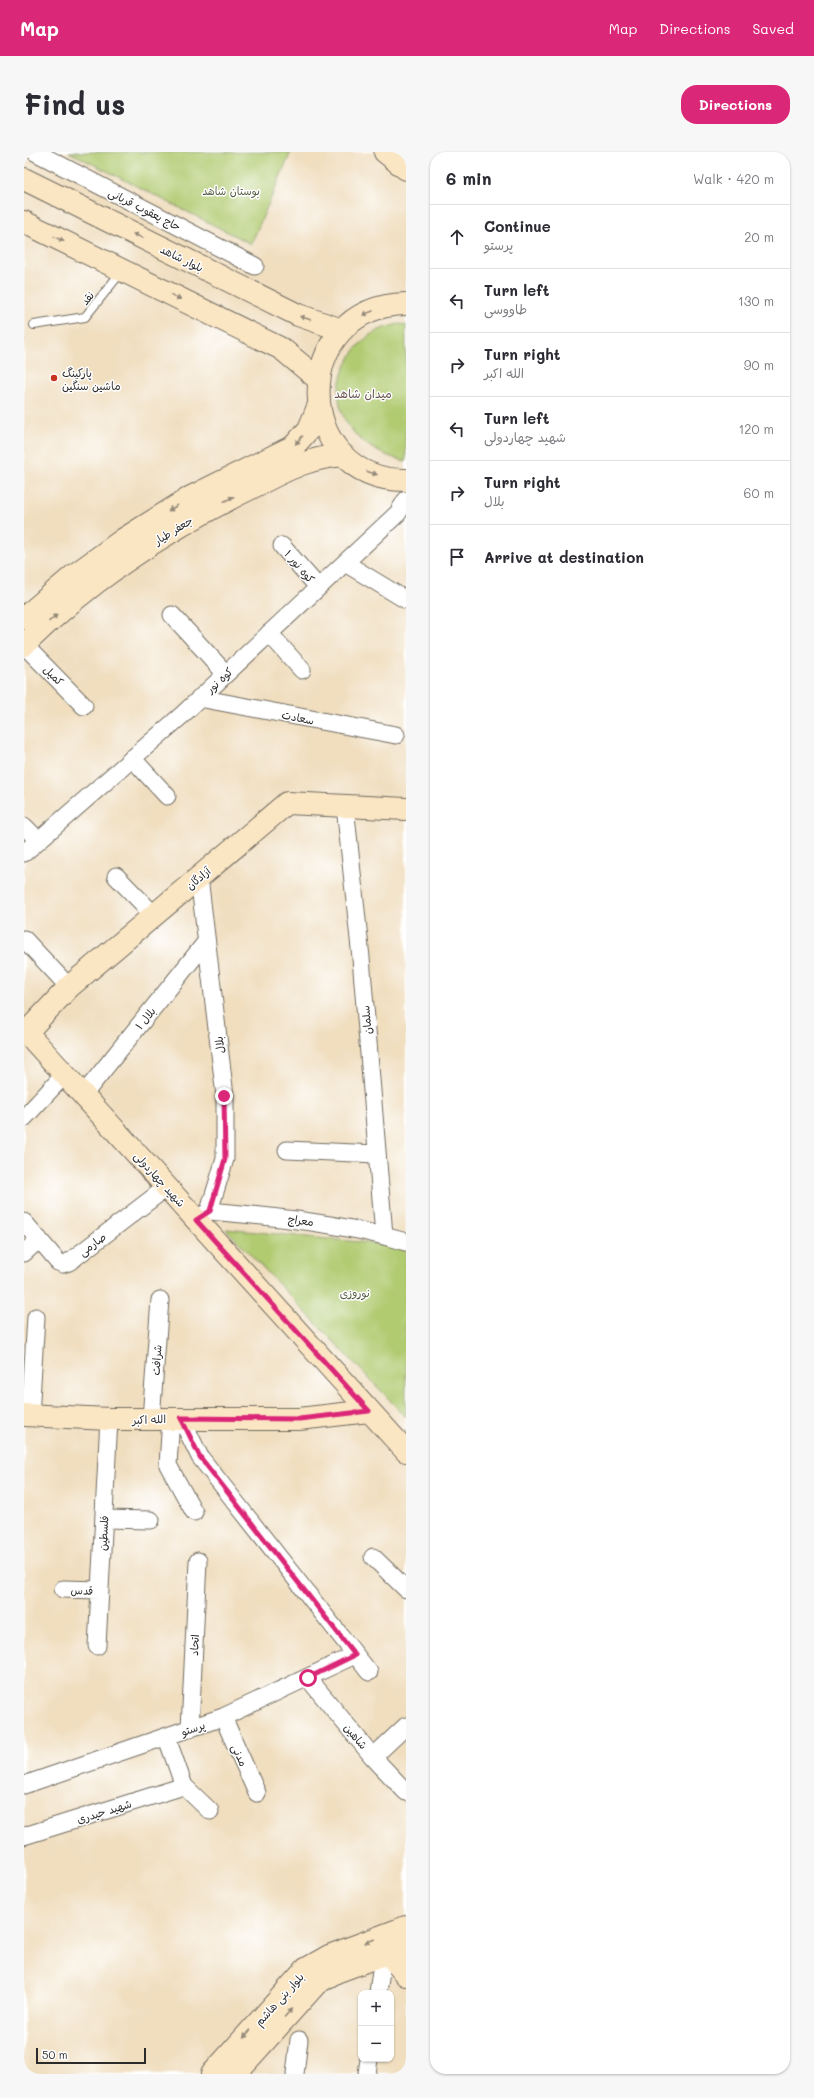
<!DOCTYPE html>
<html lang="en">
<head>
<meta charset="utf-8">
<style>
	:root { --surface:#fff; --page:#f7f7f7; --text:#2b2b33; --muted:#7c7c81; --line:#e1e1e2; --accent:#db2777 }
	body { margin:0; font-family:Mali,"Playpen Sans Arabic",sans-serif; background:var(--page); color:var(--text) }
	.controls { position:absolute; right:12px; bottom:12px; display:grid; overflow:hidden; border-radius:8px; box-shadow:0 1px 3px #0004 }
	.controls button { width:36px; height:36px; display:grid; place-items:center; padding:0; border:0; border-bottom:1px solid var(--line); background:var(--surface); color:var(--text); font:20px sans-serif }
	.scale { position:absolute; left:12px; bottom:10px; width:110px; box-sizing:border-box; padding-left:4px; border:2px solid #2b2b2b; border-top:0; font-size:11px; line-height:14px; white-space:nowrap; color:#2b2b2b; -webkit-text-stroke:3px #fff; paint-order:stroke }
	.stop { position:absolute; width:12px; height:12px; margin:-9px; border:3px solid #db2777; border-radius:50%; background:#fff }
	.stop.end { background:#db2777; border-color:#fff; box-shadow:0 1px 4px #0008 }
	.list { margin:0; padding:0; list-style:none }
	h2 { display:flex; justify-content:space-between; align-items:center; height:52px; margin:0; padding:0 16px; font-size:17px }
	h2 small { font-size:13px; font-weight:400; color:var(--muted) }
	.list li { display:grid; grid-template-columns:26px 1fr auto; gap:12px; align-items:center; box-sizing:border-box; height:64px; padding:0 16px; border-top:1px solid var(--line) }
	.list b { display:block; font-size:15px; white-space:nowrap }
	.list p { margin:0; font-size:13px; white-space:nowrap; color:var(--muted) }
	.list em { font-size:13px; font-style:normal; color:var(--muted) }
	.icon { flex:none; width:22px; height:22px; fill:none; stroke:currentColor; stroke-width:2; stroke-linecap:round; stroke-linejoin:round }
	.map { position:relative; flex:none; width:382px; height:1922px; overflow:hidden; border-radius:16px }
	header { display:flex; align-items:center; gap:24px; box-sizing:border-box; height:56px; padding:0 20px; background:var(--accent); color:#fff }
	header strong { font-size:19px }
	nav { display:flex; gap:22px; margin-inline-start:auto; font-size:14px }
	.intro { display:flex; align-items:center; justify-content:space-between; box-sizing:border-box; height:96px; padding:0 24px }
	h1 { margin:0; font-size:28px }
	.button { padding:10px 18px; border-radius:16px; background:var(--accent); color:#fff; font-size:14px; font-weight:700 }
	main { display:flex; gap:24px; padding:0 24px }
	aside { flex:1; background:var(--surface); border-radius:16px; box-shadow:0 1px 3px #0004 }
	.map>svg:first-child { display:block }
</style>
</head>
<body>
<header>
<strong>Map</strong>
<nav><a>Map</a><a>Directions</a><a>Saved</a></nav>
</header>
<div class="intro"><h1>Find us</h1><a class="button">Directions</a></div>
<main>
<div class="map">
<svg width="382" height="1922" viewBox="0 0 382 1922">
	<rect width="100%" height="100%" fill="#fff"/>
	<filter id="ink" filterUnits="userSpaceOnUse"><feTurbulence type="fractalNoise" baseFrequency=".025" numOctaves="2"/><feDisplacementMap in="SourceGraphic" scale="8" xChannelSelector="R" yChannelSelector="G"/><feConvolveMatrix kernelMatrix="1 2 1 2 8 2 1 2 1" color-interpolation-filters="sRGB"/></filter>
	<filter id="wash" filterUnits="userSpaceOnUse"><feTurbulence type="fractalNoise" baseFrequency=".012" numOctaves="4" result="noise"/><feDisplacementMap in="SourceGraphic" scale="16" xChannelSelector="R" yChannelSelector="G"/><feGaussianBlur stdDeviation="0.9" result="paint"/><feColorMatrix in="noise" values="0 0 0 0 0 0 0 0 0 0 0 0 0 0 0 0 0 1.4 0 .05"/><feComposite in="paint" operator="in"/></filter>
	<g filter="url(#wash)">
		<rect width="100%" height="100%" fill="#f0debf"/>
		<path fill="#b1cb71" stroke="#6e7b4e" d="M 45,0 L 267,0 L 227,92 Z
			M 374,172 L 382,173 L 382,309 C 330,299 295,253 327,204 C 333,194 342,184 353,179 C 359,176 367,174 374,172 Z
			M 202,1077 L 366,1093 L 382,1099 L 382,1265 Z"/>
	</g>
	<g filter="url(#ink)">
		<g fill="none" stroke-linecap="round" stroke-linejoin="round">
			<defs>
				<path id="lane" d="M 10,173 L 61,165 L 98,119"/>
				<path id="street" d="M 11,0 L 231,114
					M 258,394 L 294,435
					M 321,411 L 382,448
					M 148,463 L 202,522
					M 245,481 L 278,518
					M 0,493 L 60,554
					M 175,546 L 372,583
					M 108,606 L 143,644
					M 321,654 L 337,806 L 360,1083
					M 0,674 L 14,688
					M 0,701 L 157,564 L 374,361 L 382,348
					M 92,724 L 130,763
					M 175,725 L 201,944 L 201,1007 L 185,1059
					M 0,787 L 45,835
					M 60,942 L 182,790
					M 0,966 L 41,922
					M 263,998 L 353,1002
					M 176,1065 L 185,1059 C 252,1065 318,1071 382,1090
					M 0,1070 L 34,1110 L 39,1112 L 45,1110 L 143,1035
					M 0,1101 L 15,1087
					M 6,1264 L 12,1165
					M 147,1266 L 144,1313 L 170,1360
					M 157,1266 L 176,1305 L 345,1520
					M 127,1267 L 136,1148
					M 80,1367 L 127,1368
					M 349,1405 L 382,1437
					M 39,1437 L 76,1438
					M 73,1494 L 85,1267
					M 284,1526 L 349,1605 L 382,1640
					M 199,1565 L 233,1641
					M 166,1577 L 174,1409
					M 145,1592 L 160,1634 L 186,1659
					M 349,1605 L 382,1574
					M 0,1633 L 199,1565 L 331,1503
					M 0,1684 L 160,1634
					M 354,1841 L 359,1803
					M 271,1922 L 275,1888
					M 343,1922 L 345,1907"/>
				<path id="secondary" d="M 361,0 L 382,17
					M 0,27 L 274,163 L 318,178
					M 0,70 L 258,197 L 294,227
					M 382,152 C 264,154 267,329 382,328
					M 0,466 L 49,424 L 100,387 L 167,345 L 270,294 L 285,277 L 294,255
					M 0,493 C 67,427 145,376 229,335 C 261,319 282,306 319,303
					M 3,881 L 382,1299
					M 0,883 L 45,835 L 263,651 L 382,657
					M 0,1263 L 85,1267 L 275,1267 L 345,1259
					M 364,1801 L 382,1823
					M 188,1922 L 282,1817 L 305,1804 L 382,1775
					M 211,1922 L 293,1831 L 312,1820 L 382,1794"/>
			</defs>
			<use href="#lane" stroke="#706a5f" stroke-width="10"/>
			<use href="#street" stroke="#706a5f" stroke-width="19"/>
			<use href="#secondary" stroke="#706a5f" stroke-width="24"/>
			<use href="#lane" stroke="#fff" stroke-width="8"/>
			<use href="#street" stroke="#fff" stroke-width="17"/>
			<use href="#secondary" stroke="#fbe6c4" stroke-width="22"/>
		</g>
		<defs><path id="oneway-solid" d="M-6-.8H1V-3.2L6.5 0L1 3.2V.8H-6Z"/></defs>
		<g fill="#938878">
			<use href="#oneway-solid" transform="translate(114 84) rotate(-154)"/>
			<use href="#oneway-solid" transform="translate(35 87) rotate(26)"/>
			<use href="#oneway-solid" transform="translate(152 145) rotate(26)"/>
			<use href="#oneway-solid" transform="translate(344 161) rotate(158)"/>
			<use href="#oneway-solid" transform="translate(281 166) rotate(-162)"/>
			<use href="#oneway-solid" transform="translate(275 288) rotate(131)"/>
			<use href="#oneway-solid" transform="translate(348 321) rotate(18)"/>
			<use href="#oneway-solid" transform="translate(205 347) rotate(-26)"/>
			<use href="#oneway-solid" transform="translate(149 356) rotate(148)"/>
			<use href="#oneway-solid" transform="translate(29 466) rotate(-41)"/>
			<use href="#oneway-solid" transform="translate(346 1789) rotate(159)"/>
			<use href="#oneway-solid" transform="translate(264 1861) rotate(-49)"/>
			<use href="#oneway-solid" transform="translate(223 1882) rotate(131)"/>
		</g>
	</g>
	<g fill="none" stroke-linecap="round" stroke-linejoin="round" filter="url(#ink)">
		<path stroke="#db2777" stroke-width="5" d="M 200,944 L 201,1007 L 186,1059 L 172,1068 L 345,1259 L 275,1267 L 157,1266 L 176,1305 L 331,1503 L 284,1526"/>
	</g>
	<circle fill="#c8321e" stroke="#fff" stroke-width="1.5" cx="30" cy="226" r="4"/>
	<g text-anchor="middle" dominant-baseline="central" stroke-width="3" stroke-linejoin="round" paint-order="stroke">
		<g font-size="11" fill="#535b40" stroke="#fff">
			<text x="207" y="38">بوستان شاهد</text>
			<text x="331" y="1140">نوروزی</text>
		</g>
		<g font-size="11" fill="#2b2b2b" stroke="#fff">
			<text transform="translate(121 57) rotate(27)">حاج یعقوب قربانی</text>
			<text transform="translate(158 106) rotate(26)">بلوار شاهد</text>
			<text transform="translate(63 146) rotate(-51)">نقد</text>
			<text transform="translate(149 378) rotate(-32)">جعفر طیار</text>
			<text transform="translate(276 414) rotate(49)">کوه نور ۱</text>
			<text transform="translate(30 523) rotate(45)">کمیل</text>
			<text transform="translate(195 528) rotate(-43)">کوه نور</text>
			<text transform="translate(274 565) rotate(11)">سعادت</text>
			<text transform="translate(174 726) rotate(-40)">آزادگان</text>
			<text transform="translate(121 866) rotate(-51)">بلال ۱</text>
			<text transform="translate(342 868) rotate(-95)">سلمان</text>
			<text transform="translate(195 893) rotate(-97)">بلال</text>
			<text transform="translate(136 1027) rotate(48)">شهید چهاردولی</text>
			<text transform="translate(277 1068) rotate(8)">معراج</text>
			<text transform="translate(68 1092) rotate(-37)">صارمی</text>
			<text transform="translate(132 1208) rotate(-86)">شرافت</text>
			<text transform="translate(125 1267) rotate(-2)">الله اکبر</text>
			<text transform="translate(79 1381) rotate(-87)">فلسطین</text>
			<text transform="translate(58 1438) rotate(2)">قدس</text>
			<text transform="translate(170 1493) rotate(-87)">اتحاد</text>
			<text transform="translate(169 1576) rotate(-19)">پرستو</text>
			<text transform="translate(332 1584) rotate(50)">شاهین</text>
			<text transform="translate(216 1603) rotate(66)">مدنی</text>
			<text transform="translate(80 1659) rotate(-17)">شهید حیدری</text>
			<text transform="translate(255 1847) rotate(-48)">بلوار بنی هاشم</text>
		</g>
		<g font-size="11" fill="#2b2b2b" stroke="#fff" text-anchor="start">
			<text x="38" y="220">پارکینگ<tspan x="38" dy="13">ماشین سنگین</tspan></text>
		</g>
		<g font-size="12" fill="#69544e" stroke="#fff">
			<text x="339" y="241">میدان شاهد</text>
		</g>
	</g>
</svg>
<div class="controls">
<button>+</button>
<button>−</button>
</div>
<div class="scale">50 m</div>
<div class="stop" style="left:284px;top:1526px"></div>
<div class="stop end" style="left:200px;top:944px"></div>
</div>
<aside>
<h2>6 min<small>Walk · 420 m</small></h2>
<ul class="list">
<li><svg class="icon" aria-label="ahead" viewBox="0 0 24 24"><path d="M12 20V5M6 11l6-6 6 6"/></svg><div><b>Continue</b><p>پرستو</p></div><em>20 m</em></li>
<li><svg class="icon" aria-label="left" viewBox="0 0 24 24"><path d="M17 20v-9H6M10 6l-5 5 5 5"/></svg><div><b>Turn left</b><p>طاووسی</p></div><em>130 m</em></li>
<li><svg class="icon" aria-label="right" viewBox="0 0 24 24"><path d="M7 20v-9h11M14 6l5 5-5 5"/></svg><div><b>Turn right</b><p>الله اکبر</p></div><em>90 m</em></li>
<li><svg class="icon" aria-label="left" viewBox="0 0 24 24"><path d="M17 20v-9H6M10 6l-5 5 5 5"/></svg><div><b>Turn left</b><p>شهید چهاردولی</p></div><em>120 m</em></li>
<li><svg class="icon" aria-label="right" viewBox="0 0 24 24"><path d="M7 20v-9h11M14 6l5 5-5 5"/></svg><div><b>Turn right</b><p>بلال</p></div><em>60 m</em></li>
<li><svg class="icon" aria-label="arrive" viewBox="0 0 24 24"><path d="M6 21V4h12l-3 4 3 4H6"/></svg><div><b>Arrive at destination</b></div></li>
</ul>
</aside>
</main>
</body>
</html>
